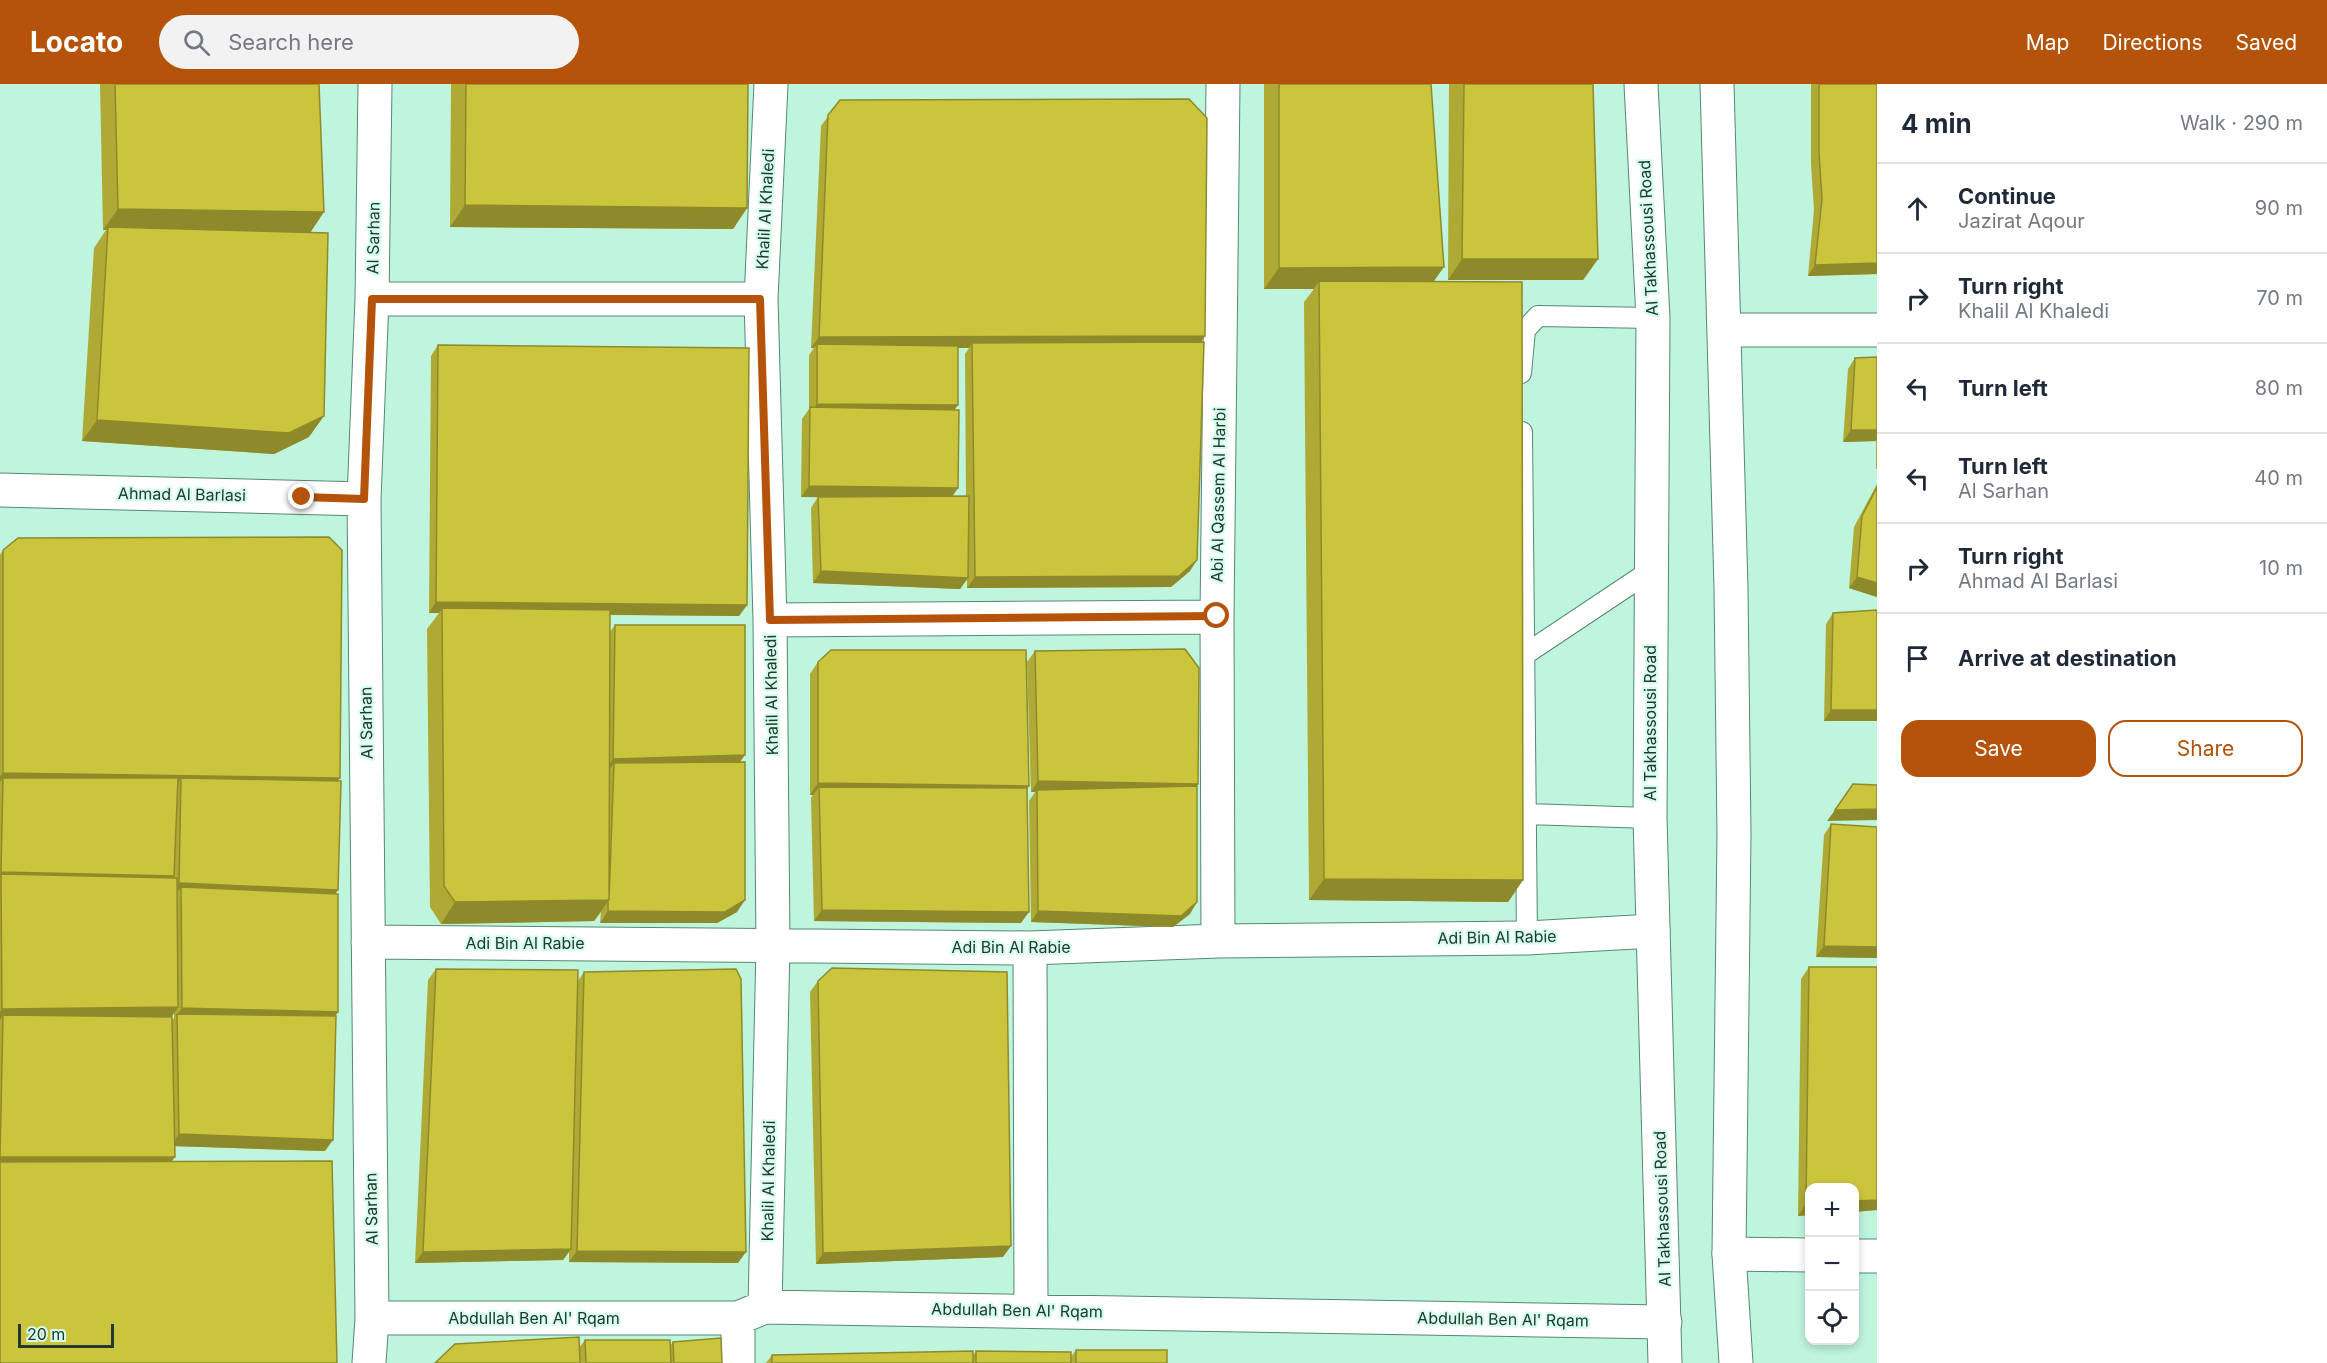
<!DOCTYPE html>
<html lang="en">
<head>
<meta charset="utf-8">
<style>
	:root { --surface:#fff; --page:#f2f2f3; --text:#1f2937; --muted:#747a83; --line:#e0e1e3; --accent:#b45309 }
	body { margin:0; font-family:Inter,sans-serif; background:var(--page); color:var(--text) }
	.controls { position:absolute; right:18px; bottom:18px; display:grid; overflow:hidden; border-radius:12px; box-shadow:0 3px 9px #0003 }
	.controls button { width:54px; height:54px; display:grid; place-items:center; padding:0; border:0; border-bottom:2px solid var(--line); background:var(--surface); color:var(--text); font:30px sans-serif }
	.scale { position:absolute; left:18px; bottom:15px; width:96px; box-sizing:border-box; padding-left:6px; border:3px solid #233830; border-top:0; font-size:16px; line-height:21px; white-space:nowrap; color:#233830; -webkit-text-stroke:4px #d5ffec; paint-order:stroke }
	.stop { position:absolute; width:18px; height:18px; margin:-14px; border:4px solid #b45309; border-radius:50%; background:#fff }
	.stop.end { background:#b45309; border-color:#fff; box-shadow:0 2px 6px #0008 }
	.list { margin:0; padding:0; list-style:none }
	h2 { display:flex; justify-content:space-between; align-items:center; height:78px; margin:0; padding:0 24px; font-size:26px }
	h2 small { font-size:20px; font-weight:400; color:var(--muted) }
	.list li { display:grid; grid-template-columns:39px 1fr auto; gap:18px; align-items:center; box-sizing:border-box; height:90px; padding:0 24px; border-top:2px solid var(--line) }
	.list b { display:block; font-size:22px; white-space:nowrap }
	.list p { margin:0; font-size:20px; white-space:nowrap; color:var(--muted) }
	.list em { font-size:20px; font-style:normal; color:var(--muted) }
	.actions { display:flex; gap:12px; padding:18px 24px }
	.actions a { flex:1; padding:14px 0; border:2px solid var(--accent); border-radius:18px; text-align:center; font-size:21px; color:var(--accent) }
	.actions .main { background:var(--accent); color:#fff }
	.icon { flex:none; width:33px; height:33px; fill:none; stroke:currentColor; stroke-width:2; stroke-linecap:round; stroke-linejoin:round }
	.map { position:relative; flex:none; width:1877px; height:1279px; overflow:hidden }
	header { display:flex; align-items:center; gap:36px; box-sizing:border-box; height:84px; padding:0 30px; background:var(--accent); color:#fff }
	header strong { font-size:28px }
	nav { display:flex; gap:33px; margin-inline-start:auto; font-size:21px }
	.search { width:420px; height:54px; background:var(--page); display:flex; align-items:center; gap:15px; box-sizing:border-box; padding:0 21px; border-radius:33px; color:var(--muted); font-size:22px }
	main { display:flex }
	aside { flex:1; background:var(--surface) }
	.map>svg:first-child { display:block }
</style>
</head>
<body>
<header>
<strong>Locato</strong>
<div class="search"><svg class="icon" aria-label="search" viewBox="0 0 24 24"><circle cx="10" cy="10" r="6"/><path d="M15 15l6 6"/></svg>Search here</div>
<nav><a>Map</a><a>Directions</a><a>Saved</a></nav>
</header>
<main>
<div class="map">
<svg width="1877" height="1279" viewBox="0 0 1877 1279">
	<rect width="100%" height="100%" fill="#bff4dd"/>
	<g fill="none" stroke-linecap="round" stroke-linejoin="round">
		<defs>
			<path id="lane" d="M 1521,289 L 1525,246 L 1538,232 L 1653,234
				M 1522,348 L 1527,854
				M 1524,571 L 1650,487
				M 1526,730 L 1650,734"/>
			<path id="street" d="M 372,215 L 761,215
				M 1726,246 L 1877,246
				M 0,406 L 364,415
				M 770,536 L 1217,533
				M 1218,857 L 1217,533 L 1223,0
				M 368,858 L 1030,864 L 1218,857 L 1527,854 L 1653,847
				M 1030,864 L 1031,1226
				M 1729,1170 L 1810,1171
				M 1854,1172 L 1877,1172
				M 765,1223 L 773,861 L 770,536 L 761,215 L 771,0
				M 372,1234 L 738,1234 L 765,1223 L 1665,1238
				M 369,1279 L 372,1234 L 364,415 L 372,215 L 375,0
				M 738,1279 L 738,1234"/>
			<path id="primary" d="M 1641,0 L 1653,234 L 1650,734 L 1665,1279
				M 1717,0 L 1731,504 L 1734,750 L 1729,1170 L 1736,1279"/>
		</defs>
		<use href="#lane" stroke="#568874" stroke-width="22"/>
		<use href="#street" stroke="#568874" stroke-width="35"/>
		<use href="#primary" stroke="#568874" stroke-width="35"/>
		<use href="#lane" stroke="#fff" stroke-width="20"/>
		<use href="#street" stroke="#fff" stroke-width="33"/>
		<use href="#primary" stroke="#fff" stroke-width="33"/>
	</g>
	<path fill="#afa935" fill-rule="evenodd" d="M 100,0 L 319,0 L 310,149 L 309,353 L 274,370 L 82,357 L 94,164 L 106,146 L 103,146 Z
		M 451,0 L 748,0 L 747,124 L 733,145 L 450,143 Z
		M 1264,0 L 1431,0 L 1434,198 L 1523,796 L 1508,818 L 1309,816 L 1304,218 L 1314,205 L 1264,205 Z
		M 1449,0 L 1593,0 L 1598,175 L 1583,196 L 1448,196 Z
		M 1811,0 L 1877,0 L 1877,190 L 1808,192 L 1814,126 L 1811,80 Z
		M 840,16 L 1205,252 L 1201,258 L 1190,487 L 1171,503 L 967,504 L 967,495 L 960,505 L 813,499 L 811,424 L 818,413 L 801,413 L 802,335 L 809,325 L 809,271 L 814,264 L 811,264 L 821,42 ZM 958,264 L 969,264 L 965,270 L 966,412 L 952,413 L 958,404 L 955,326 Z
		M 438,261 L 747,521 L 739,532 L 610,531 L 610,548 L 615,541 L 740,678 L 737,828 L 717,839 L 600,839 L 601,828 L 594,837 L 441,840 L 430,823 L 427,545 L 439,529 L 429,529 L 431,272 Z
		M 1877,273 L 1877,385 L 1876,385 L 1876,357 L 1843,358 L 1848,285 L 1855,274 Z
		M 1877,400 L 1877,513 L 1849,504 L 1854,443 Z
		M 3,466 L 338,697 L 338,806 L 335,810 L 338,928 L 335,932 L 325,1067 L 174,1062 L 171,1078 L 0,1279 L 0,471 ZM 174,929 L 174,934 L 172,937 L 171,933 Z
		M 1877,526 L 1877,637 L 1824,637 L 1826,540 L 1833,529 Z
		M 1035,567 L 1198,700 L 1197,702 L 1190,830 L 1173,843 L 1031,838 L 1029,717 L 1035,708 L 1031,708 L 1027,578 Z
		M 818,578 L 1029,702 L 1027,704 L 1021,839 L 814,837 L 811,714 L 813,711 L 810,711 L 810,590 Z
		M 1831,740 L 1877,743 L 1877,874 L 1816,873 L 1824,751 Z
		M 1809,883 L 1877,883 L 1877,1126 L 1798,1132 L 1801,895 Z
		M 436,885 L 578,897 L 584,888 L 738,1179 L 569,1178 L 569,1168 L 563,1176 L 415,1179 L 428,896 Z
		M 818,897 L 1003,1173 L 816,1180 L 810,908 Z
		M 585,1256 L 670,1262 L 673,1258 L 722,1279 L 435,1279 L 579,1264 Z
		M 1076,1266 L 1167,1279 L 766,1279 L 772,1271 L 973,1272 L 976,1267 L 1071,1273 Z"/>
	<path fill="#8e8a2b" d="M 465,121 L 747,124 L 733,145 L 450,143 Z
		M 118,125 L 324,128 L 310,149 L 108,143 L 106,146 L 103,146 Z
		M 1462,175 L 1598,175 L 1583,196 L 1448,196 Z
		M 1877,179 L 1877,190 L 1808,192 L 1815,181 Z
		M 1444,183 L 1429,204 L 1319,197 L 1314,205 L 1264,205 L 1279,184 Z
		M 1205,252 L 1198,263 L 972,259 L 969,264 L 817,264 L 817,260 L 814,264 L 811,264 L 819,253 Z
		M 817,320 L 958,321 L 950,332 L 809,331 Z
		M 324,332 L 309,353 L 274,370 L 82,357 L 97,336 Z
		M 1851,346 L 1877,346 L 1877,355 L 1876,357 L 1843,358 Z
		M 809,402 L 958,404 L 950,415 L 801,413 Z
		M 1197,476 L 1190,487 L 1171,503 L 967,504 L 975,493 Z
		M 821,487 L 968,494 L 960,505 L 813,499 Z
		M 1857,493 L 1877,499 L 1877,513 L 1849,504 Z
		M 436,518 L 747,521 L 739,532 L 442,529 L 442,524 L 439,529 L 429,529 Z
		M 1831,626 L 1877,626 L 1877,637 L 1824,637 Z
		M 745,671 L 737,682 L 614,679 L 609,686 L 606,686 L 613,675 Z
		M 3,689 L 340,694 L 332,705 L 181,694 L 176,703 L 3,694 L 0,698 L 0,692 Z
		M 1038,697 L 1198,700 L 1191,711 L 1037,706 L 1035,708 L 1031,708 Z
		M 818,699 L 1029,702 L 1022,713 L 819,703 L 813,711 L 810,711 Z
		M 1877,725 L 1877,736 L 1827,737 L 1835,726 Z
		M 1,788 L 174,792 L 166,803 L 1,790 L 0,791 Z
		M 1324,795 L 1523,796 L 1508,818 L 1309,816 Z
		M 179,799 L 338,806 L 330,817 L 181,803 L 176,810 L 171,810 Z
		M 609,816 L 594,837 L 441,840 L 455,818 Z
		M 745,816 L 737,828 L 717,839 L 600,839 L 608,827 Z
		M 1197,818 L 1190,830 L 1173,843 L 1031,838 L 1038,827 Z
		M 822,826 L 1029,828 L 1021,839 L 814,837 Z
		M 1824,862 L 1877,863 L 1877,874 L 1816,873 Z
		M 178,923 L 171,934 L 3,931 L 0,936 L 0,928 L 2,925 Z
		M 182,924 L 338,928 L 330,939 L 177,931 Z
		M 179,1050 L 333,1056 L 325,1067 L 171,1062 Z
		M 0,1073 L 175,1073 L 167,1084 L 0,1084 Z
		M 1877,1116 L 1877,1126 L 1854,1128 L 1854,1117 Z
		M 1806,1120 L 1809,1120 L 1809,1131 L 1798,1132 Z
		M 1011,1162 L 1003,1173 L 816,1180 L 823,1169 Z
		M 571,1165 L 563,1176 L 415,1179 L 423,1168 Z
		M 577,1167 L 746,1168 L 738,1179 L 569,1178 Z"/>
	<path fill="#cbc53e" stroke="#8e8a2b" stroke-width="1.5" d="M 115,0 L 319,0 L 324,128 L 118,125 Z
		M 466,0 L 748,0 L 747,124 L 465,121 Z
		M 1279,0 L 1431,0 L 1444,183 L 1279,184 Z
		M 1464,0 L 1593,0 L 1598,175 L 1462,175 Z
		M 1819,0 L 1877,0 L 1877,179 L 1815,181 L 1822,115 L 1819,69 Z
		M 1189,15 L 1207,34 L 1205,252 L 819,253 L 828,31 L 840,16 Z
		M 108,143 L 328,149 L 324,332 L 289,349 L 97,336 Z
		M 1319,197 L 1522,198 L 1523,796 L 1324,795 Z
		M 1204,258 L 1197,476 L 1179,492 L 975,493 L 972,259 Z
		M 817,260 L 958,262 L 958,321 L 817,320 Z
		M 438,261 L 749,264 L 747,521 L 436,518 Z
		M 1877,273 L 1877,346 L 1851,346 L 1855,274 Z
		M 810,323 L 959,326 L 958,404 L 809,402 Z
		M 1877,403 L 1877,499 L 1857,493 L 1862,432 Z
		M 969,412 L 968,494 L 821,487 L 818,413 Z
		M 329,453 L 342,466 L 340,694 L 3,689 L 3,466 L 18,454 Z
		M 442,524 L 610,526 L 609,816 L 455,818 L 444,802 Z
		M 1877,526 L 1877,626 L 1831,626 L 1833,529 Z
		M 615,541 L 745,541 L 745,671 L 613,675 Z
		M 1185,565 L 1199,584 L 1198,700 L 1038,697 L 1035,567 Z
		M 831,566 L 1026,566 L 1029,702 L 818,699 L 818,578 Z
		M 745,678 L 745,816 L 725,828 L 608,827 L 608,816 L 609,816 L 614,679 Z
		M 3,694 L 178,694 L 174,792 L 1,788 Z
		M 181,694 L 341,697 L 338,806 L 179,799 Z
		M 1853,700 L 1877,701 L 1877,725 L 1835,726 Z
		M 1197,702 L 1197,818 L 1181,832 L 1038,827 L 1037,706 Z
		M 819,703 L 1027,704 L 1029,828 L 822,826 Z
		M 1831,740 L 1877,743 L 1877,863 L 1824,862 Z
		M 1,790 L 177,794 L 178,923 L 2,925 Z
		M 181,803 L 338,810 L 338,928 L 182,924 Z
		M 1809,883 L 1877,883 L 1877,1116 L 1854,1117 L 1854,1104 L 1809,1104 L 1809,1120 L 1806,1120 Z
		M 832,884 L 1007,888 L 1011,1162 L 823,1169 L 818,897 Z
		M 436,885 L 578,886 L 571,1165 L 423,1168 Z
		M 736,885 L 741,895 L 746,1168 L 577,1167 L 584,888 Z
		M 177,930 L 336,932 L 333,1056 L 179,1050 Z
		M 3,931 L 172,933 L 175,1073 L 0,1073 Z
		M 332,1077 L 337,1279 L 0,1279 L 0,1078 Z
		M 579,1253 L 580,1279 L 435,1279 L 455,1260 Z
		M 721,1254 L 722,1279 L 674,1279 L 673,1258 Z
		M 585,1256 L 670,1256 L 671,1279 L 586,1279 Z
		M 1076,1266 L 1167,1266 L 1167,1279 L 1076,1279 Z
		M 973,1267 L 973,1279 L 772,1279 L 772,1271 Z
		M 976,1267 L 1071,1268 L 1071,1279 L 976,1279 Z"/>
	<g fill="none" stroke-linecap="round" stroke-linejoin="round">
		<path stroke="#b45309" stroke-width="8" d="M 302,413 L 364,415 L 372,215 L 760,215 L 770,536 L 1217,532"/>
	</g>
	<g text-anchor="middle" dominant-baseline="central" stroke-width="4.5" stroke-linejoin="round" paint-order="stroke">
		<g font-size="16" fill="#233830" stroke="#d5ffec">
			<text transform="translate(765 125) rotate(-87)">Khalil Al Khaledi</text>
			<text transform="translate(373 154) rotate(-89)">Al Sarhan</text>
			<text transform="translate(1648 154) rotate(-93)">Al Takhassousi Road</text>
			<text transform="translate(182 410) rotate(1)">Ahmad Al Barlasi</text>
			<text transform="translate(1218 411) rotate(-89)">Abi Al Qassem Al Harbi</text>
			<text transform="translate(771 611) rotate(-91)">Khalil Al Khaledi</text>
			<text transform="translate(366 639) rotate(-91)">Al Sarhan</text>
			<text transform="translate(1650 639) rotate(-90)">Al Takhassousi Road</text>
			<text transform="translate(1497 853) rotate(-1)">Adi Bin Al Rabie</text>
			<text x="525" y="859">Adi Bin Al Rabie</text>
			<text x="1011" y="863">Adi Bin Al Rabie</text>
			<text transform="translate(768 1097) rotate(-89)">Khalil Al Khaledi</text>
			<text transform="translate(371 1125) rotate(-91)">Al Sarhan</text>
			<text transform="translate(1662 1125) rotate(-92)">Al Takhassousi Road</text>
			<text transform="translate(1017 1226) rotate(1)">Abdullah Ben Al' Rqam</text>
			<text x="534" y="1234">Abdullah Ben Al' Rqam</text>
			<text transform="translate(1503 1235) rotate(1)">Abdullah Ben Al' Rqam</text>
		</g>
	</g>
</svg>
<div class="controls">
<button>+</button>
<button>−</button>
<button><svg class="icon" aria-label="locate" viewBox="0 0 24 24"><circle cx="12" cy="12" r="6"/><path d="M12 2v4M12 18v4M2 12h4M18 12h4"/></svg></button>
</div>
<div class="scale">20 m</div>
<div class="stop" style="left:1217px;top:532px"></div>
<div class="stop end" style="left:302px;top:413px"></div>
</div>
<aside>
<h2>4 min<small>Walk · 290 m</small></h2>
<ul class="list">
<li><svg class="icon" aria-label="ahead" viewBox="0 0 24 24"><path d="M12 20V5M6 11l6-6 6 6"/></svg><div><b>Continue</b><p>Jazirat Aqour</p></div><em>90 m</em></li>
<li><svg class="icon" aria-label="right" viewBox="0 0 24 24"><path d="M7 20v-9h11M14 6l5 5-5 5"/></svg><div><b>Turn right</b><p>Khalil Al Khaledi</p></div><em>70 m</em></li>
<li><svg class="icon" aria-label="left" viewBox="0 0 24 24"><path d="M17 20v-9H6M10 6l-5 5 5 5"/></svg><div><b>Turn left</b></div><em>80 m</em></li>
<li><svg class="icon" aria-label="left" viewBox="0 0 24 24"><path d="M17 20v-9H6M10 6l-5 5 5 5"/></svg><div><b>Turn left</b><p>Al Sarhan</p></div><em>40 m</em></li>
<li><svg class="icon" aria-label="right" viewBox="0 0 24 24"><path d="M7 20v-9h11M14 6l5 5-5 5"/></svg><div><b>Turn right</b><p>Ahmad Al Barlasi</p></div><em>10 m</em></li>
<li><svg class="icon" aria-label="arrive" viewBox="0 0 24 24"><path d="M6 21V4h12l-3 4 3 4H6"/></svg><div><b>Arrive at destination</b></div></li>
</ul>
<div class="actions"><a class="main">Save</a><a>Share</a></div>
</aside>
</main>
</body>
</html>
